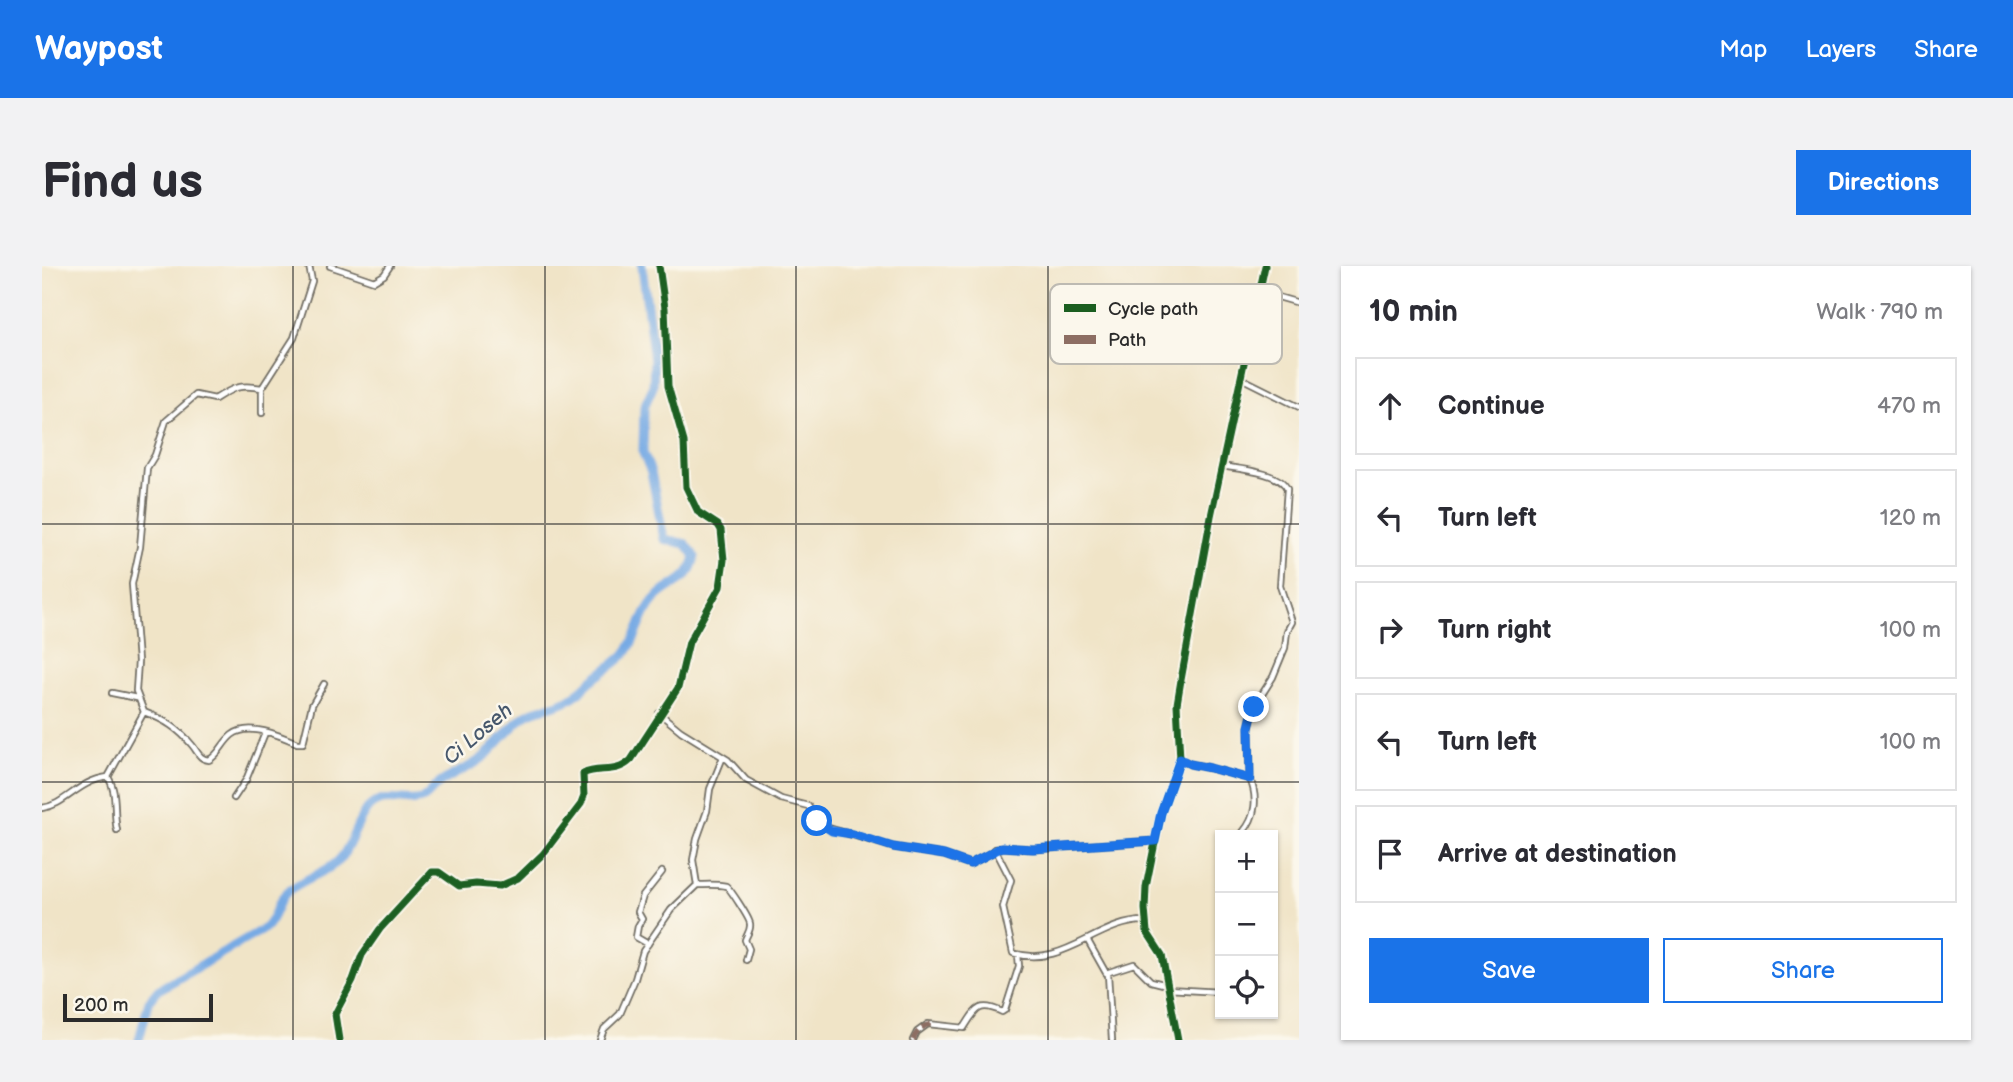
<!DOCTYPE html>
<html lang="en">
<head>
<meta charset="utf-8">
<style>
	:root { --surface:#fff; --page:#f2f2f3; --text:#2b2b33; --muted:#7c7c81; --line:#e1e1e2; --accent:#1a73e8 }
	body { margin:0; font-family:"Balsamiq Sans",sans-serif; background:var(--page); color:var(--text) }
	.controls { position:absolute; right:21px; bottom:21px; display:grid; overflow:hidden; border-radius:0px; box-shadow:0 2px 5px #0004 }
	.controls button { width:63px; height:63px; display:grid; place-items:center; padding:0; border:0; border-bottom:2px solid var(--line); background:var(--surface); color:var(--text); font:35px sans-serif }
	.scale { position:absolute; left:21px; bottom:18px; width:150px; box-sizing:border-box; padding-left:7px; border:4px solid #2b2b2b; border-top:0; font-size:19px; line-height:24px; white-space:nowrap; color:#2b2b2b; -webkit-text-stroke:5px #fbf7ec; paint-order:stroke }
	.stop { position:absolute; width:21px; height:21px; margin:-16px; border:5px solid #1a73e8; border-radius:50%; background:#fff }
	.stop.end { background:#1a73e8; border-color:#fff; box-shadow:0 2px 7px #0008 }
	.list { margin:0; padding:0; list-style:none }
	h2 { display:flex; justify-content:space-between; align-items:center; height:91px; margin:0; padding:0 28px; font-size:30px }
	h2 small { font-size:23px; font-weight:400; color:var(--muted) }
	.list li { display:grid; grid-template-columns:46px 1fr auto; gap:21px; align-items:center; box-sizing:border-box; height:98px; margin:0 14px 14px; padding:0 14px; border:2px solid var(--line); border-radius:0px }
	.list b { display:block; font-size:26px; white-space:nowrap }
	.list em { font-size:23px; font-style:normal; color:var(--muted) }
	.actions { display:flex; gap:14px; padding:21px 28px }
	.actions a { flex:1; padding:16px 0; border:2px solid var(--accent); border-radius:0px; text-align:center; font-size:24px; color:var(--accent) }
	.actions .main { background:var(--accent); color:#fff }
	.icon { flex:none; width:38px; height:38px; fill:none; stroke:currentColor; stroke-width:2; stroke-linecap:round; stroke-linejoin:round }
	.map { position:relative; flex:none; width:1257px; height:774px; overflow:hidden; border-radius:0px }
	header { display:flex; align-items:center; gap:42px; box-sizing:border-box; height:98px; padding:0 35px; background:var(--accent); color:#fff }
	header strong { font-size:33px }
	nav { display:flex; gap:38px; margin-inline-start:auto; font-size:24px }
	.intro { display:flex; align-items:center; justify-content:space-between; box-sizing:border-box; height:168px; padding:0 42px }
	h1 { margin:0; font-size:49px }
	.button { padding:18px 32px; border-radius:0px; background:var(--accent); color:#fff; font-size:24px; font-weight:700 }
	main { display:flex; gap:42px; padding:0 42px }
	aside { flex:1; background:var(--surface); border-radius:0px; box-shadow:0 2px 5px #0004 }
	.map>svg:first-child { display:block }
</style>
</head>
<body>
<header>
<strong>Waypost</strong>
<nav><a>Map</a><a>Layers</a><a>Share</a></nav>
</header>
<div class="intro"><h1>Find us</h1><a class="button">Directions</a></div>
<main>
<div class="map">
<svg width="1257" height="774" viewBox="0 0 1257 774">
	<rect width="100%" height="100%" fill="#fbf7ec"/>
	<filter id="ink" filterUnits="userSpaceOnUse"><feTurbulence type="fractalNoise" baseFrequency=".0143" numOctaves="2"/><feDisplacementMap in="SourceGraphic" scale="14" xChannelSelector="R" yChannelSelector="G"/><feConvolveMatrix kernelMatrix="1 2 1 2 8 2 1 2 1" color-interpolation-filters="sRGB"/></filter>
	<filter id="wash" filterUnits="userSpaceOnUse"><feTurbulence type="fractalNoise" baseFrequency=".00686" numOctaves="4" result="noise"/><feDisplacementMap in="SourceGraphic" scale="28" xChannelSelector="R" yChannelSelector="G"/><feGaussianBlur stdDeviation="1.57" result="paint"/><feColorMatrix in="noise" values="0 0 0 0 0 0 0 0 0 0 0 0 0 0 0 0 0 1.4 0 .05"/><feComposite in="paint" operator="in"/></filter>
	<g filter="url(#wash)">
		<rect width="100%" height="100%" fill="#f0e4c7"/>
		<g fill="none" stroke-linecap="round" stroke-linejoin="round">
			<path stroke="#77aae4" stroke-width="9" d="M 97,774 L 107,735 L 116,724 L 223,662 C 234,652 234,637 244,627 C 260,612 290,606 301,589 C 311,574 315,555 326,542 C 342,525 366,540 382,532 C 388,528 392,521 398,517 C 412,507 429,502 443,490 C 457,477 469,460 484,449 C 494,442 508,442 519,437 C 532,433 539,424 549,415 C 560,406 572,399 582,389 C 597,372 597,351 612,334 C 629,315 647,319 653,290 L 644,278 L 622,273 L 609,206 L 601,187 L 602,141 L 611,121 L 612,95 L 600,0"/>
		</g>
	</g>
	<g filter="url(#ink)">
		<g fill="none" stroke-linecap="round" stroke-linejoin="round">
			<defs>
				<path id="minor" d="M 288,0 L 332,15 L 342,9 L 348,0
					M 1219,26 L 1257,37
					M 1199,112 L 1257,141
					M 220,147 L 220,122 L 252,72 L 270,15 L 267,0
					M 1179,200 C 1196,203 1239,206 1245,223 L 1238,320 L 1250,356 L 1245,365 L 1243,382 L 1231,411 L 1212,441 L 1207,462 L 1208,513
					M 70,427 L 95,432
					M 102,446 C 123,454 136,462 150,479 C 156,486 157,493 167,494 C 178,488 180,477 190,469 C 207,456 237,469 255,477 L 261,477 L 270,439 L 282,418
					M 617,447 L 639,465 L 686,494 L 704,514 L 739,533 L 766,540 L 780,560 L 851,581 L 902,589 L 928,598 L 960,581 L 991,583 L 1113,575
					M 1138,493 L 1148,498 L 1168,502 L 1208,513 C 1216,531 1214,551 1201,566
					M 66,511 C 76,527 71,547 75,564
					M 192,532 L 204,514 L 223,467
					M 0,542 C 24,539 35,515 66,511 L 102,446 L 94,425 L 96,395 L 90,318 L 98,281 L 105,202 L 113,189 L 124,155 L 154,129 L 173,133 C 192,121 198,118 220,122
					M 953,583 L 969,614 L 961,641 L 971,687 C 1022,703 1056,654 1104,655
					M 655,619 C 664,619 675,618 684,620 C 687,621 708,653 708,658 C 709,664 705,668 703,674 L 707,683 L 704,694
					M 1046,675 L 1064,707 L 1092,698 L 1109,715 L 1125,719
					M 606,678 L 594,671 L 596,660 L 600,653 L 596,646 L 601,630 L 620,606
					M 1066,708 L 1070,774
					M 1126,723 L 1178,726
					M 297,774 L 293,748 L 311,714 L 320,689 L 338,663 L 390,606 L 397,606 L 417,620 L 434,618 L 458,620 L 476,612 L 501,588 L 539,538 L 542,530 L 541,508 C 557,499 572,510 589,494 L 636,422 L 647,376 L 678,321 L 682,294 L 679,264 L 676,259 L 656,246 L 644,221 L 642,176 L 626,120 L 623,42 L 617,0
					M 558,774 L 562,763 L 578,748 L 593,713 L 601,685 L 629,644 L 655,619 L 651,594 L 655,573 L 665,545 L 668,523 L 681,491
					M 871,774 L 875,766 L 886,758 L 922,762 C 934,743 937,735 960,746 L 963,744 L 977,700 L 976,689
					M 1136,774 L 1120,689 L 1105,666 L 1103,643 L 1104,621 L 1119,547 L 1138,493 L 1135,438 L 1139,414 L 1169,250 L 1223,0"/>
			</defs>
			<use href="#minor" stroke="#706c62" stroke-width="8"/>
			<use href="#minor" stroke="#fff" stroke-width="4.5"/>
			<path stroke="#8d6e63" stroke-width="5" stroke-dasharray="10 5" stroke-linecap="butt" d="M 871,774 C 874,766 881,758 891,758"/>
			<defs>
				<path id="cycleway" d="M 297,774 L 293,748 L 311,714 L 320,689 L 338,663 L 390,606 L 397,606 L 417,620 L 434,618 L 458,620 L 476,612 L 501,588 L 539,538 L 542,530 L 541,508 C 557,499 572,510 589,494 L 636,422 L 647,376 L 678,321 L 682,294 L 679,264 L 676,259 L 656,246 L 644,221 L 642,176 L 626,120 L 623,42 L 617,0
					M 1136,774 L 1120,689 L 1105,666 L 1103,643 L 1104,621 L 1119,547 L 1138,493 L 1135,438 L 1139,414 L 1169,250 L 1223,0"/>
			</defs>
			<use href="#cycleway" stroke="#fbf7ec" stroke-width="11"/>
			<use href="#cycleway" stroke="#1b5e20" stroke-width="7"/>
		</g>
	</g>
	<g fill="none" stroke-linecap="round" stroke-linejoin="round" filter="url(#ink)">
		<path stroke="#1a73e8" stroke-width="9" d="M 775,555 L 790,565 L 810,568 L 851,581 L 902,589 L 928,598 L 960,581 L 991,583 L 1113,575 L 1119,547 L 1138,493 L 1148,498 L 1168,502 L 1208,513 L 1207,461 L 1212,441"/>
	</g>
	<path fill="none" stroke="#2b2b2b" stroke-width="2" stroke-opacity="0.55" d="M 251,0 L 251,774M 503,0 L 503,774M 754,0 L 754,774M 1006,0 L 1006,774M 0,258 L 1257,258M 0,516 L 1257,516"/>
	<g text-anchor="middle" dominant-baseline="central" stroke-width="5" stroke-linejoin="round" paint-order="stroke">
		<g font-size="21" font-style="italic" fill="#46576c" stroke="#fbf7ec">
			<text transform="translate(436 468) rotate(-40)">Ci Loseh</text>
		</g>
	</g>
	<rect x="1008" y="18" width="232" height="80" rx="10" fill="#fbf7ec" stroke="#bdbab2" stroke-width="2"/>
	<rect x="1022" y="38" width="32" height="8" fill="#1b5e20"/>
	<rect x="1022" y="69" width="32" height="9" fill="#8d6e63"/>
	<g font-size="19" fill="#2b2b2b">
		<text x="1066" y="49">Cycle path</text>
		<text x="1066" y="80">Path</text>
	</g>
</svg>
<div class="controls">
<button>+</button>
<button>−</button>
<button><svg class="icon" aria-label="locate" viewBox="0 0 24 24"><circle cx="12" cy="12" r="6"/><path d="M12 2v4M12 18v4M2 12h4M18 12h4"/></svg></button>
</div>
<div class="scale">200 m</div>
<div class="stop" style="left:775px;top:555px"></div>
<div class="stop end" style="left:1212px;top:441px"></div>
</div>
<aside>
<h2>10 min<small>Walk · 790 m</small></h2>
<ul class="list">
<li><svg class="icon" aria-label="ahead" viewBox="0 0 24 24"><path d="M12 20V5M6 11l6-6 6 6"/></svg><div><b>Continue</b></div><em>470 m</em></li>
<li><svg class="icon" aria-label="left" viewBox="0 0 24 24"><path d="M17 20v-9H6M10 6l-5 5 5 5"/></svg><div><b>Turn left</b></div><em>120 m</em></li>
<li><svg class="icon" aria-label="right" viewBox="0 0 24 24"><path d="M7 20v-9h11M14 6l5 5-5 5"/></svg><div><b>Turn right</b></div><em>100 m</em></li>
<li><svg class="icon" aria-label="left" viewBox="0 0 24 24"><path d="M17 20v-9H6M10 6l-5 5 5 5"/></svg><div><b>Turn left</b></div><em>100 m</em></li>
<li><svg class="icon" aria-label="arrive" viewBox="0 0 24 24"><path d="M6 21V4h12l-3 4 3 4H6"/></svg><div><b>Arrive at destination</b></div></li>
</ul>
<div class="actions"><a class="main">Save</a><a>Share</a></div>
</aside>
</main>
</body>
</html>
